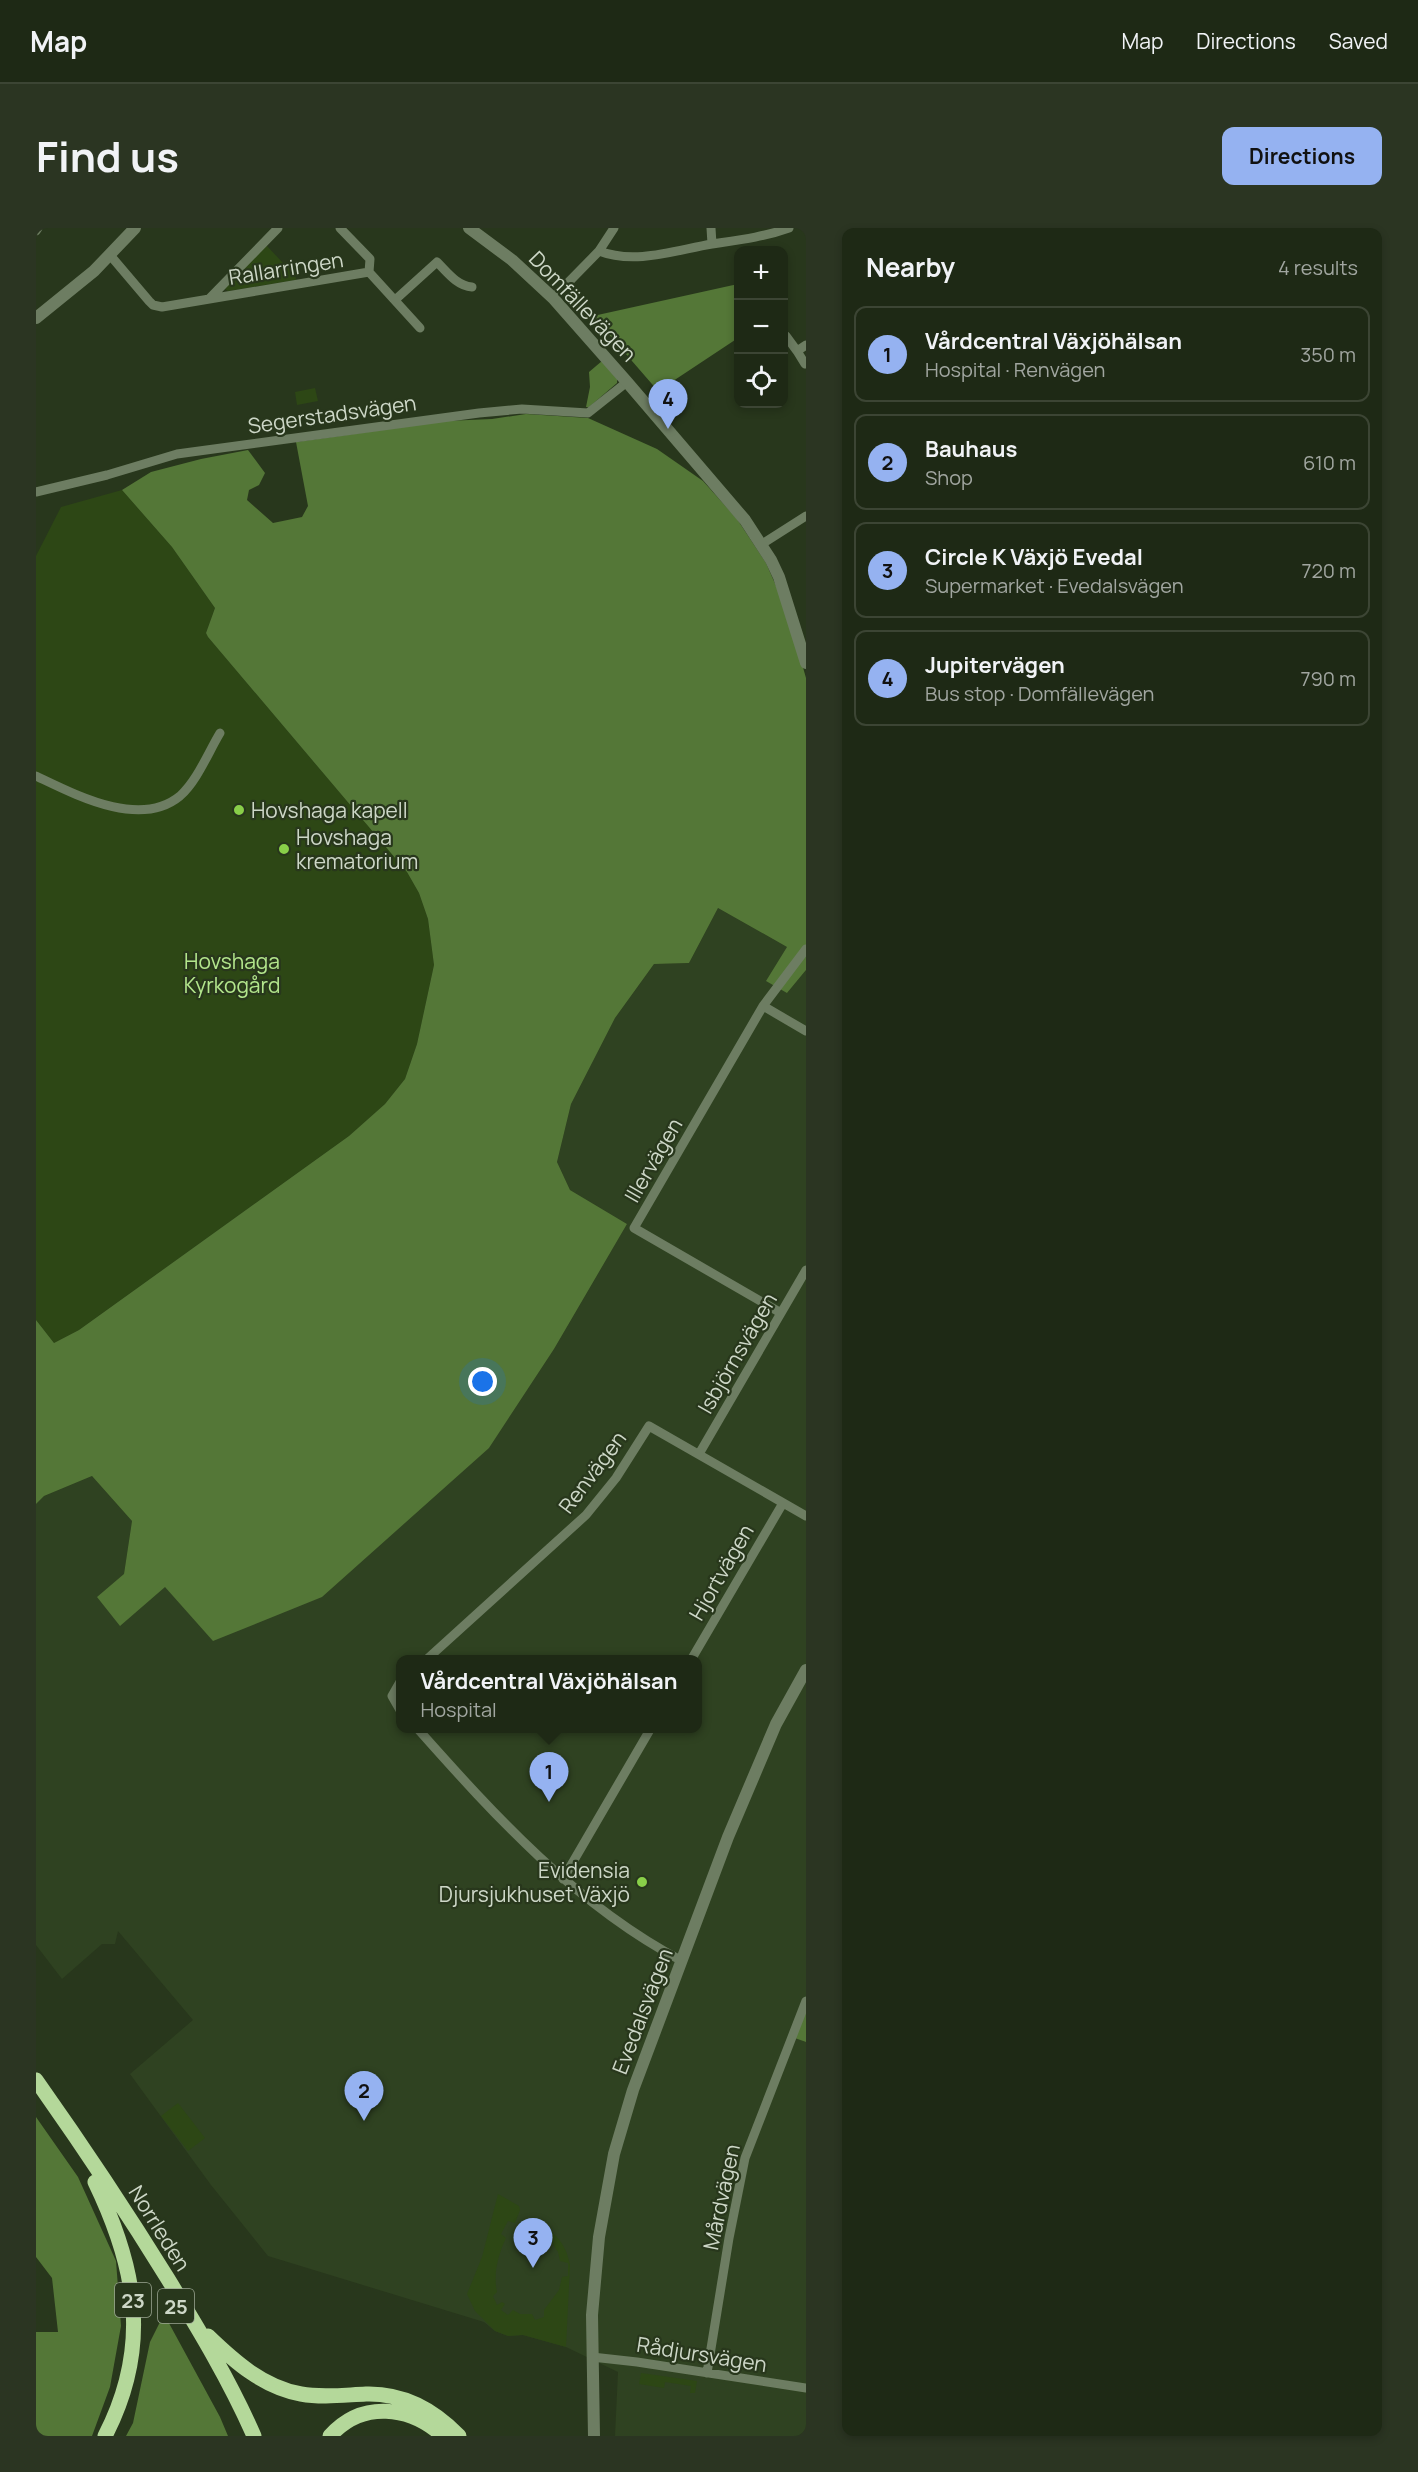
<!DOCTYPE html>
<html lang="en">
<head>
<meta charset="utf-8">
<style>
	:root { --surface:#1e2915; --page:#2b3522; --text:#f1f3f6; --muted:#a1a6a0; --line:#3c4534; --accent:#95b2f1 }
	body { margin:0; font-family:Manrope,sans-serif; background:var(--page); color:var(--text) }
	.controls { position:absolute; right:18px; top:18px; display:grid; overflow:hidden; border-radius:12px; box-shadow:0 3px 9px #0003 }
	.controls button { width:54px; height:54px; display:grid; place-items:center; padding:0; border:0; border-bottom:2px solid var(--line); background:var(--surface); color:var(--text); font:30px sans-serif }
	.you { position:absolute; left:447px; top:1154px; width:21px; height:21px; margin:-15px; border:4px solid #fff; border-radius:50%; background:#1a73e8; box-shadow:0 0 0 9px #1a73e833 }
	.badge { display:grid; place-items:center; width:39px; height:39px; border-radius:50%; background:var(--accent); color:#111; font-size:20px; font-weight:700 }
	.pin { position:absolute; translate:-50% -50px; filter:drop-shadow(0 2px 3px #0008) }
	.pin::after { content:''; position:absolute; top:32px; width:21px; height:18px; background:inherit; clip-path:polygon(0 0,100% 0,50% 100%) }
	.popup { position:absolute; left:360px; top:1427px; width:306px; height:78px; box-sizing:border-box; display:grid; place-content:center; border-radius:12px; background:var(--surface); filter:drop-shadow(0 2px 4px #0005); font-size:20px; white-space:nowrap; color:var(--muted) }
	.popup b { font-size:22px; color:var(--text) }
	.popup::after { content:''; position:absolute; left:50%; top:100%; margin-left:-12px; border:12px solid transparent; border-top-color:var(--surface) }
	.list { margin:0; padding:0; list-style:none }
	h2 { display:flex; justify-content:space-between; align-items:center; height:78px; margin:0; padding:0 24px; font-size:26px }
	h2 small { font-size:20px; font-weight:400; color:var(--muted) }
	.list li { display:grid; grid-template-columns:39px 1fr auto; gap:18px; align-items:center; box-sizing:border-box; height:96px; margin:0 12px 12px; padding:0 12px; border:2px solid var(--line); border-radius:12px }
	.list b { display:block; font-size:22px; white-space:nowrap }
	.list p { margin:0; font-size:20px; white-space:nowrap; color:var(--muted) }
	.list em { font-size:20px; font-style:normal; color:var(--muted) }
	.icon { flex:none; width:33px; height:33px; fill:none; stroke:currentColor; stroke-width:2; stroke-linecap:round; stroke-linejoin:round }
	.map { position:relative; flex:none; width:770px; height:2208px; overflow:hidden; border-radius:12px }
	header { display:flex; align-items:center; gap:36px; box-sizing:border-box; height:84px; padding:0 30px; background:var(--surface); border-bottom:2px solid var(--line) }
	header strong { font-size:28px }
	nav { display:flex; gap:33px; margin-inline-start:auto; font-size:21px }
	.intro { display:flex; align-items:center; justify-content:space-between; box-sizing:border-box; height:144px; padding:0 36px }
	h1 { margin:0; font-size:42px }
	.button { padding:15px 27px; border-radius:12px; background:var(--accent); color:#111; font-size:21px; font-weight:700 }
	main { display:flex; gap:36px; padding:0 36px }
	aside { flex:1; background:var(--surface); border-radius:12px; box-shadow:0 3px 9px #0003 }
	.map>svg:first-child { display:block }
</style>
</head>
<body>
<header>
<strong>Map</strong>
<nav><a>Map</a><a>Directions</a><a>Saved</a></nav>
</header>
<div class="intro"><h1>Find us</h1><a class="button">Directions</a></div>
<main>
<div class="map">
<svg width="770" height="2208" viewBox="0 0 770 2208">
	<rect width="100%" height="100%" fill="#28371c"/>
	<path fill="#2f4221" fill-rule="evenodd" d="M 682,680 L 751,719 L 751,765 L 770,742 L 770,1773 L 757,1808 L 770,1814 L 770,2208 L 579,2208 L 582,2144 L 530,2119 L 487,2107 L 472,2108 L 459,2103 L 448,2094 L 232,2028 L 175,1957 L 94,1846 L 157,1792 L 82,1703 L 79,1716 L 66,1716 L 26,1751 L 0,1717 L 0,1276 L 8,1268 L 56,1248 L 96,1293 L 88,1346 L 129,1359 L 453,1220 L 518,1121 L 591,996 L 534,962 L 521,934 L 535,876 L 579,790 L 618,736 L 653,735 ZM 364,1432 L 662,1432 L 662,1500 L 364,1500 Z"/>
	<path fill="#2d4715" d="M 230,17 L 247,35 L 257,33 L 260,52 L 192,63 L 189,61 L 190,58 Z
		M 279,160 L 282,173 L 261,177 L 259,164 Z
		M 86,262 L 136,319 L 179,380 L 170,405 L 172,409 L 371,644 L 383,665 L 392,691 L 398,737 L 381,816 L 369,851 L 349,876 L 313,908 L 43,1102 L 18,1115 L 0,1092 L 0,328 L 25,279 Z
		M 142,1875 L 169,1910 L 152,1923 L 125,1888 Z
		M 462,1966 L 483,1978 L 484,1982 L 479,1995 L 472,1993 L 465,2006 L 470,2010 C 462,2027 457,2046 461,2064 L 457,2068 L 461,2077 L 466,2074 L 469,2076 L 465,2082 L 472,2087 L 477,2082 L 484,2086 L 496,2086 L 499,2092 L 508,2089 L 508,2082 L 523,2062 L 526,2049 L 532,2048 L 532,2035 L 524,2033 L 522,2024 L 514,2012 L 517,2007 L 504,1999 L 500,2004 L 494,2000 L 497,1992 L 501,1993 C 519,2005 530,2015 534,2037 L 530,2119 L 487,2107 L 472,2108 L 459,2103 L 439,2083 L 431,2066 L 446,2029 Z
		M 605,2145 L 661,2153 L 659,2165 L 654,2165 L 655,2158 L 629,2154 L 628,2160 L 603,2156 Z"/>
	<path fill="#547737" d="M 702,56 L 702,110 L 622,163 L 557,88 Z
		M 566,133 L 581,151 L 581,155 L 553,179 L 550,179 L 554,159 L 553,144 Z
		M 490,186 L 552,190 L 621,221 L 667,253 L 701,291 L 730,335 L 751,383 L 770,450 L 770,742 L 751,765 L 730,753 L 751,719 L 682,680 L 653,735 L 618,736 L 579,790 L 535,876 L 521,934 L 534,962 L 591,996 L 518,1121 L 453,1220 L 286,1369 L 177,1413 L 129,1359 L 84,1398 L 61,1369 L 88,1346 L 96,1293 L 56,1248 L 8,1268 L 0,1276 L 0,1092 L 18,1115 L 43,1102 L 313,908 L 349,876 L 369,851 L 381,816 L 398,737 L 392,691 L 383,665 L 371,644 L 172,409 L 170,405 L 179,380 L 136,319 L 86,262 L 115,244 L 165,231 L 212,222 L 229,245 L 223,257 L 213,262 L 211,272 L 237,295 L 266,289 L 272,278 L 260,214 L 410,193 L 456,191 Z
		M 770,1773 L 770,1814 L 756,1809 Z
		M 0,1889 L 42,1949 L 80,2033 L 85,2098 L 74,2159 L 56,2208 L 0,2208 L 0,2104 L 22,2104 L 16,2050 L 0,2029 Z
		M 128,2086 L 184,2189 L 192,2208 L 90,2208 L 97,2195 L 114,2114 Z"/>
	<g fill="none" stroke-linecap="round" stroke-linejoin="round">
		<path stroke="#6d7d62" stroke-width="9" d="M 675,0 L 676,16
			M 0,3 L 2,0
			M 563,23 C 599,37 640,22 676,16 C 703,12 728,9 753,0
			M 74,27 L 113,73 L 117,77 L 126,79 L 333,44 L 334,31 L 304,0
			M 333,44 L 384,100
			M 517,70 L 563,23 L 578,0
			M 173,71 L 242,0
			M 359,72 L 401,34 C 411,44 421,58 436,59
			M 750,108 L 761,123 L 770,117
			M 761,123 L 769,136
			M 0,264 L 71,247 L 141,226 L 443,185 L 486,181 L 552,185 L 591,154
			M 726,316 L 770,288
			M 0,548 C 40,567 104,601 144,568 C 161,553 172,525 184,505
			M 727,778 L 770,721
			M 745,1085 L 598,1000 L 727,778 L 770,803
			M 663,1226 L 770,1042
			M 390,1432 L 550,1287 L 580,1250 L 613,1198 L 770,1288
			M 655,1432 L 747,1275
			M 364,1454 L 356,1468 L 364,1482
			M 381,1500 C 460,1589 540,1677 646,1733
			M 527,1651 L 615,1500
			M 556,2129 L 601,2134 L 770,2160
			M 671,2145 L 693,2010 L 709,1930 L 770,1773"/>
		<path stroke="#6d7d62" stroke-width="12" d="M 433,0 L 476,32 L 517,70 L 591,154 L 709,292 L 735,332 L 743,349 L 770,435
			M 0,90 L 58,43 L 99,0
			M 558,2208 L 556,2087 L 563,2009 L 578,1926 L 597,1862 L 692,1609 L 740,1496 L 770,1442"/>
		<path stroke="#b4d89a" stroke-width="15" d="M 0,1852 C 46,1917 90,1983 132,2051 C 163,2102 194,2153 218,2208
			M 59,1954 C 101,2041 115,2119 69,2208
			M 172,2108 C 199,2134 227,2159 265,2166 C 286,2170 308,2167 330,2166 C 367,2165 398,2182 423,2208
			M 294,2208 C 326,2172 374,2178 407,2208"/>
	</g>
	<g fill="#89cf49" stroke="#28371c" stroke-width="2">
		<circle cx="203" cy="582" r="6"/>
		<circle cx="248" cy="621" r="6"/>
		<circle cx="606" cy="1654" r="6"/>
	</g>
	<g text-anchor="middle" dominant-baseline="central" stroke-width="4.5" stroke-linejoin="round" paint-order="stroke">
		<g fill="#28371c" stroke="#9ca794" stroke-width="1.5">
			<rect x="79" y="2055" width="36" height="34" rx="4.5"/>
			<rect x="122" y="2061" width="36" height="34" rx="4.5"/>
		</g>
		<g font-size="20" font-weight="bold" fill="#cdd7c7">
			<text x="97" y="2072">23</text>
			<text x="140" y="2078">25</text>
		</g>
		<g font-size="21" fill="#cdd7c7" stroke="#28371c">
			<text transform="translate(250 40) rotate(-9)">Rallarringen</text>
			<text transform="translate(547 78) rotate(46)">Domfällevägen</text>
			<text transform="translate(296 186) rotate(-8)">Segerstadsvägen</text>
			<text transform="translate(617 932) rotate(-60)">Illervägen</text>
			<text transform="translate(701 1125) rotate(-60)">Isbjörnsvägen</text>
			<text transform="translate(556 1244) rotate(-53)">Renvägen</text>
			<text transform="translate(685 1344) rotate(-60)">Hjortvägen</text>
			<text transform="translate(606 1783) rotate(-69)">Evedalsvägen</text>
			<text transform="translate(685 1969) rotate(-78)">Mårdvägen</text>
			<text transform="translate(124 2000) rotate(58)">Norrleden</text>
			<text transform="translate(666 2126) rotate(9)">Rådjursvägen</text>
		</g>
		<g font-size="21" fill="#cdd7c7" stroke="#28371c" text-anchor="start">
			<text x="215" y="582">Hovshaga kapell</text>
			<text x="260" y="609">Hovshaga<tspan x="260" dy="24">krematorium</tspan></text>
			<text x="594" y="1642" text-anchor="end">Evidensia<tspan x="594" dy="24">Djursjukhuset Växjö</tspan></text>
		</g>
		<g font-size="21" fill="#b3e68c" stroke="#28371c">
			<text x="196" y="733">Hovshaga<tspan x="196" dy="24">Kyrkogård</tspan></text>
		</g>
	</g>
</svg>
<div class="controls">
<button>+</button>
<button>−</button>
<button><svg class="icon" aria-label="locate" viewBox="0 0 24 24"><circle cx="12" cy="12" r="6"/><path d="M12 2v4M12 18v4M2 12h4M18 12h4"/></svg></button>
</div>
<div class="you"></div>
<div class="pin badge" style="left:513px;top:1574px">1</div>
<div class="popup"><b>Vårdcentral Växjöhälsan</b>Hospital</div>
<div class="pin badge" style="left:328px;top:1893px">2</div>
<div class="pin badge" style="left:497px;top:2040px">3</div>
<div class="pin badge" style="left:632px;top:201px">4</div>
</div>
<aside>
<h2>Nearby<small>4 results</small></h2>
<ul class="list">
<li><span class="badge">1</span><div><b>Vårdcentral Växjöhälsan</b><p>Hospital · Renvägen</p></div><em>350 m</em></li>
<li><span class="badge">2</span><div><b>Bauhaus</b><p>Shop</p></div><em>610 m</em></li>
<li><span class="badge">3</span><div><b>Circle K Växjö Evedal</b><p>Supermarket · Evedalsvägen</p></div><em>720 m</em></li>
<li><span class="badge">4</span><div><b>Jupitervägen</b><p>Bus stop · Domfällevägen</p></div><em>790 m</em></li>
</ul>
</aside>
</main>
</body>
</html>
